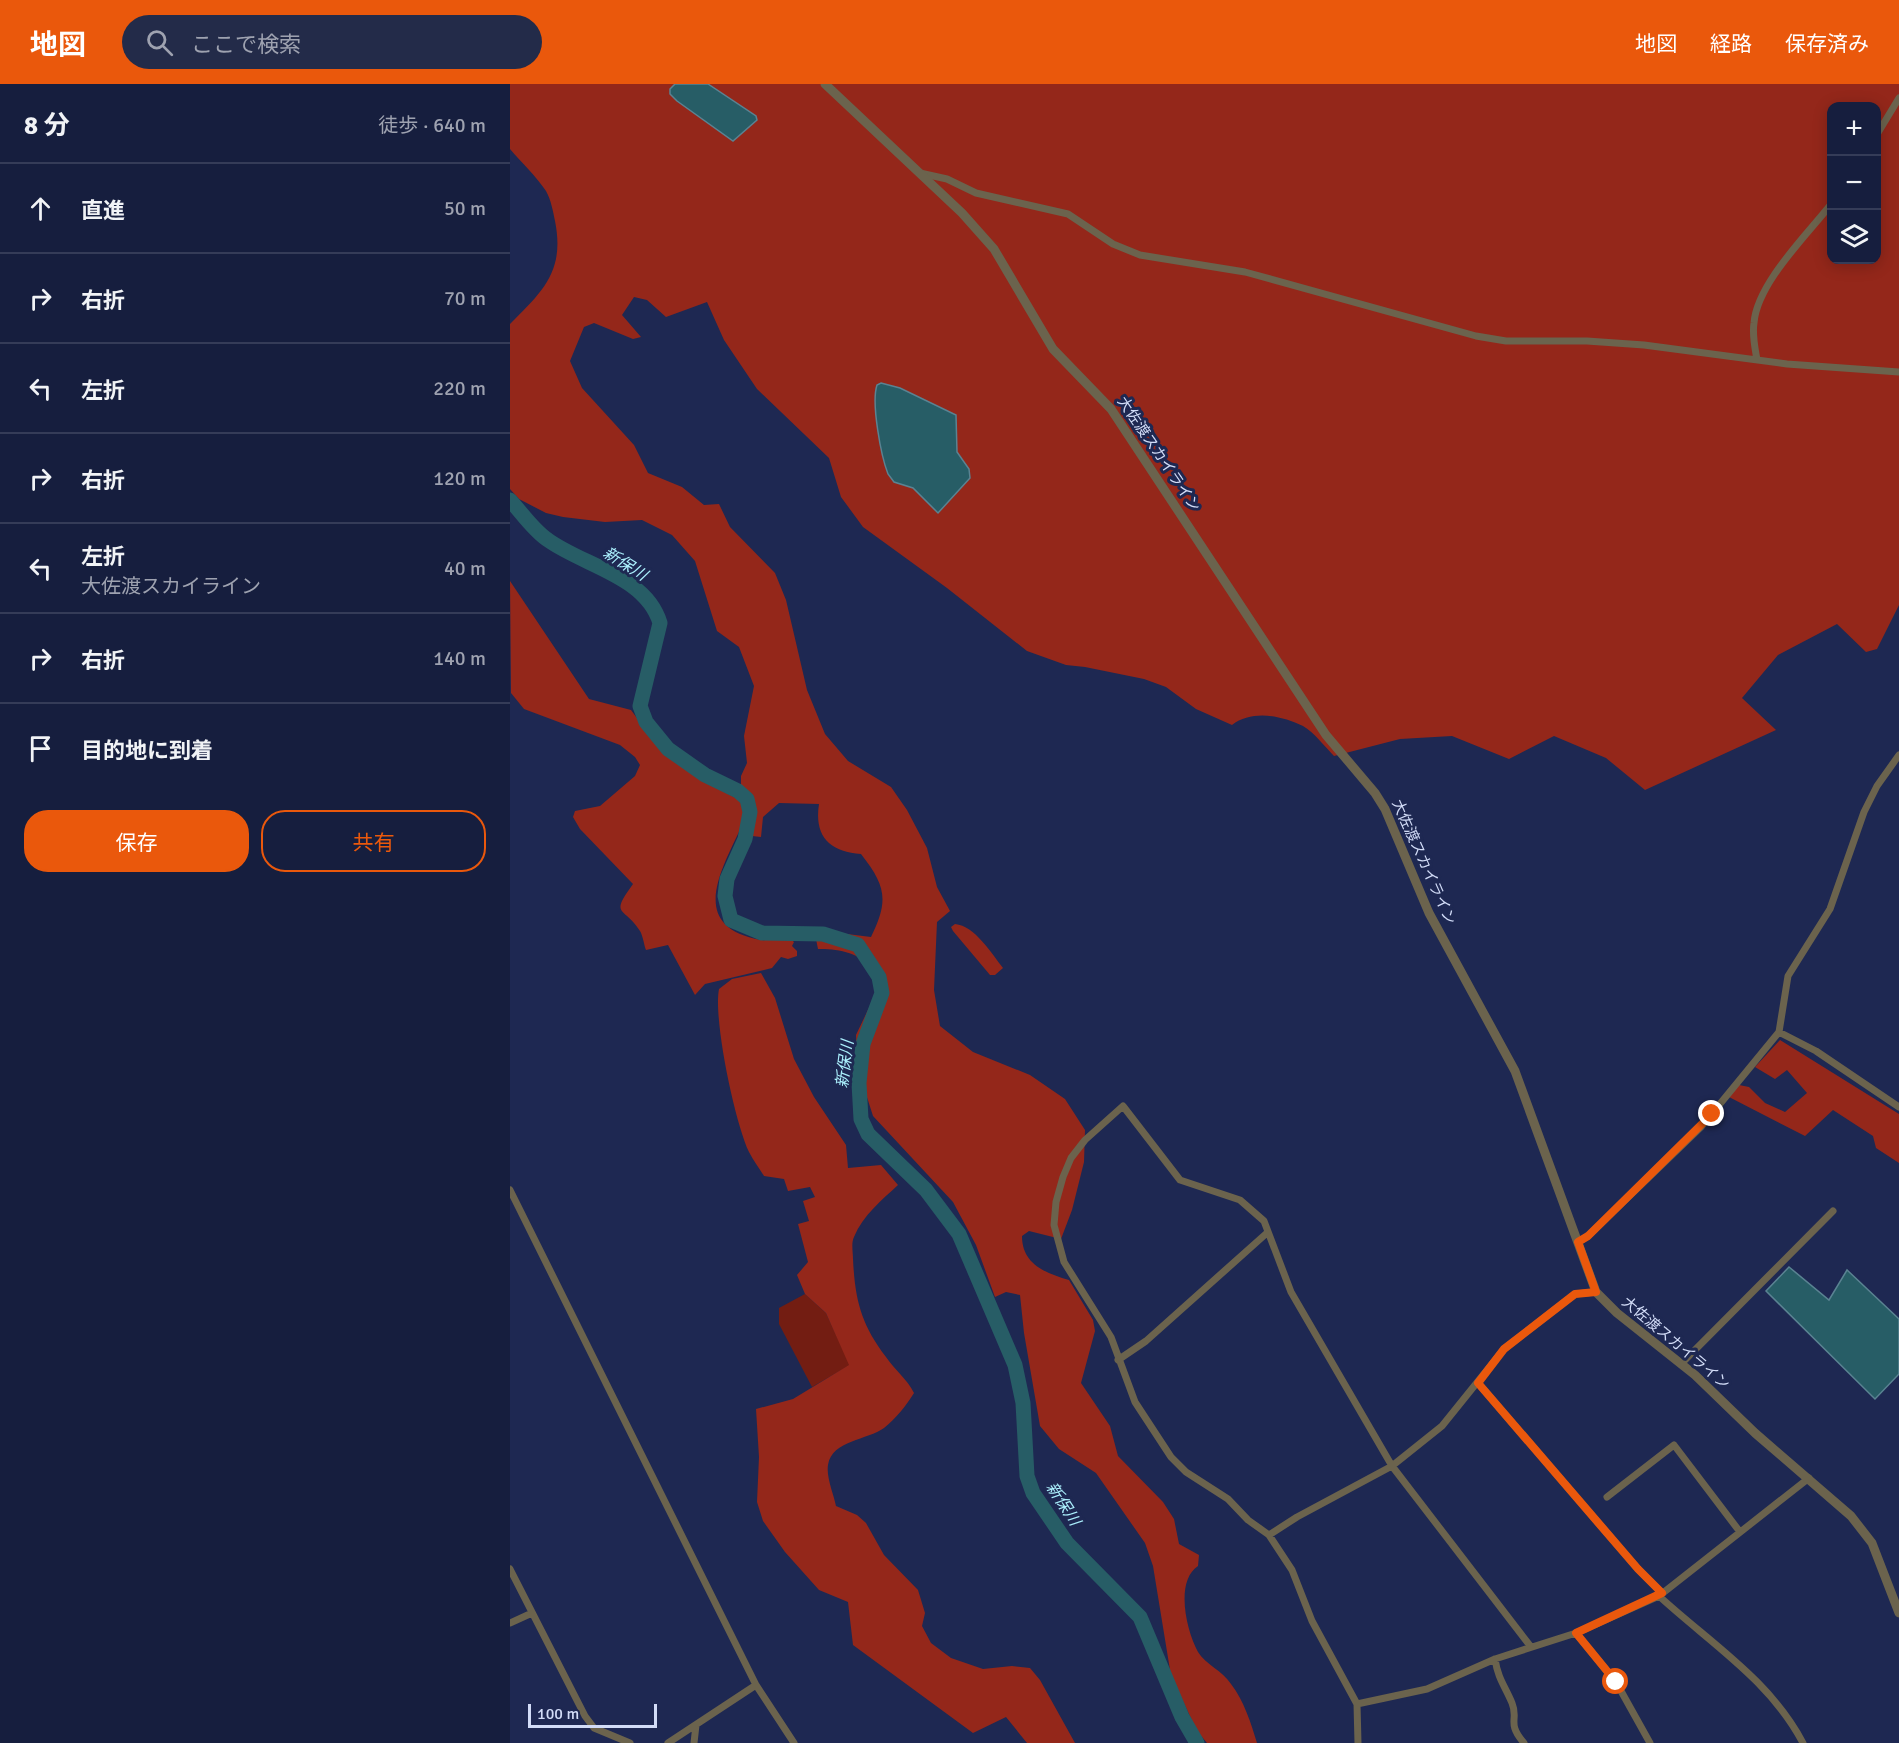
<!DOCTYPE html>
<html lang="ja">
<head>
<meta charset="utf-8">
<style>
	:root { --surface:#161e3e; --page:#232b49; --text:#f1f3f6; --muted:#9ea2b0; --line:#353c58; --accent:#ea580c }
	body { margin:0; font-family:Signika,"Noto Sans JP",sans-serif; background:var(--page); color:var(--text) }
	.controls { position:absolute; right:18px; top:18px; display:grid; overflow:hidden; border-radius:12px; box-shadow:0 3px 15px #0003 }
	.controls button { width:54px; height:54px; display:grid; place-items:center; padding:0; border:0; border-bottom:2px solid var(--line); background:var(--surface); color:var(--text); font:30px sans-serif }
	.scale { position:absolute; left:18px; bottom:15px; width:129px; box-sizing:border-box; padding-left:6px; border:3px solid #d2dcf7; border-top:0; font-size:16px; line-height:21px; white-space:nowrap; color:#d2dcf7; -webkit-text-stroke:4px #1e2852; paint-order:stroke }
	.stop { position:absolute; width:18px; height:18px; margin:-14px; border:4px solid #ea580c; border-radius:50%; background:#fff }
	.stop.end { background:#ea580c; border-color:#fff; box-shadow:0 2px 6px #0008 }
	.list { margin:0; padding:0; list-style:none }
	h2 { display:flex; justify-content:space-between; align-items:center; height:78px; margin:0; padding:0 24px; font-size:26px }
	h2 small { font-size:20px; font-weight:400; color:var(--muted) }
	.list li { display:grid; grid-template-columns:39px 1fr auto; gap:18px; align-items:center; box-sizing:border-box; height:90px; padding:0 24px; border-top:2px solid var(--line) }
	.list b { display:block; font-size:22px; white-space:nowrap }
	.list p { margin:0; font-size:20px; white-space:nowrap; color:var(--muted) }
	.list em { font-size:20px; font-style:normal; color:var(--muted) }
	.actions { display:flex; gap:12px; padding:18px 24px }
	.actions a { flex:1; padding:14px 0; border:2px solid var(--accent); border-radius:24px; text-align:center; font-size:21px; color:var(--accent) }
	.actions .main { background:var(--accent); color:#fff }
	.icon { flex:none; width:33px; height:33px; fill:none; stroke:currentColor; stroke-width:2; stroke-linecap:round; stroke-linejoin:round }
	.map { position:relative; flex:none; width:1389px; height:1659px; overflow:hidden }
	header { display:flex; align-items:center; gap:36px; box-sizing:border-box; height:84px; padding:0 30px; background:var(--accent); color:#fff }
	header strong { font-size:28px }
	nav { display:flex; gap:33px; margin-inline-start:auto; font-size:21px }
	.search { width:420px; height:54px; background:var(--page); display:flex; align-items:center; gap:15px; box-sizing:border-box; padding:0 21px; border-radius:33px; color:var(--muted); font-size:22px }
	main { display:flex }
	aside { flex:1; background:var(--surface) }
	.map>svg:first-child { display:block }
</style>
</head>
<body>
<header>
<strong>地図</strong>
<div class="search"><svg class="icon" aria-label="search" viewBox="0 0 24 24"><circle cx="10" cy="10" r="6"/><path d="M15 15l6 6"/></svg>ここで検索</div>
<nav><a>地図</a><a>経路</a><a>保存済み</a></nav>
</header>
<main>
<aside>
<h2>8 分<small>徒歩 · 640 m</small></h2>
<ul class="list">
<li><svg class="icon" aria-label="ahead" viewBox="0 0 24 24"><path d="M12 20V5M6 11l6-6 6 6"/></svg><div><b>直進</b></div><em>50 m</em></li>
<li><svg class="icon" aria-label="right" viewBox="0 0 24 24"><path d="M7 20v-9h11M14 6l5 5-5 5"/></svg><div><b>右折</b></div><em>70 m</em></li>
<li><svg class="icon" aria-label="left" viewBox="0 0 24 24"><path d="M17 20v-9H6M10 6l-5 5 5 5"/></svg><div><b>左折</b></div><em>220 m</em></li>
<li><svg class="icon" aria-label="right" viewBox="0 0 24 24"><path d="M7 20v-9h11M14 6l5 5-5 5"/></svg><div><b>右折</b></div><em>120 m</em></li>
<li><svg class="icon" aria-label="left" viewBox="0 0 24 24"><path d="M17 20v-9H6M10 6l-5 5 5 5"/></svg><div><b>左折</b><p>大佐渡スカイライン</p></div><em>40 m</em></li>
<li><svg class="icon" aria-label="right" viewBox="0 0 24 24"><path d="M7 20v-9h11M14 6l5 5-5 5"/></svg><div><b>右折</b></div><em>140 m</em></li>
<li><svg class="icon" aria-label="arrive" viewBox="0 0 24 24"><path d="M6 21V4h12l-3 4 3 4H6"/></svg><div><b>目的地に到着</b></div></li>
</ul>
<div class="actions"><a class="main">保存</a><a>共有</a></div>
</aside>
<div class="map">
<svg width="1389" height="1659" viewBox="0 0 1389 1659">
	<rect width="100%" height="100%" fill="#1e2852"/>
	<path fill="#731d12" d="M 295,1210 L 316,1229 L 340,1281 L 302,1303 L 269,1240 L 269,1224 Z"/>
	<path fill="#94271a" fill-rule="evenodd" d="M 0,0 L 1389,0 L 1389,521 L 1367,565 L 1356,568 L 1327,540 L 1268,571 L 1232,614 L 1266,646 L 1135,706 L 1096,674 L 1044,652 L 999,675 L 942,652 L 890,655 L 824,672 C 815,663 804,648 793,642 C 770,631 742,626 722,641 L 686,625 L 656,603 L 634,595 L 575,583 L 556,581 L 517,567 L 437,504 L 353,443 L 331,413 L 319,374 L 247,305 L 214,256 L 197,218 L 156,233 L 137,216 L 124,213 L 112,231 L 131,253 L 123,255 L 84,239 L 74,243 L 60,277 L 72,304 L 124,361 L 138,389 L 172,403 L 194,421 L 209,420 L 220,443 L 265,489 L 276,516 L 297,606 L 315,650 L 338,677 L 381,703 L 397,726 L 417,764 L 427,803 L 440,827 L 427,838 L 424,906 L 430,942 L 463,968 L 520,991 L 555,1015 L 575,1046 L 574,1078 L 562,1126 L 551,1155 L 519,1147 L 512,1152 C 512,1180 535,1189 559,1196 L 583,1236 L 585,1247 L 571,1299 L 600,1342 L 608,1372 L 653,1418 L 664,1435 L 669,1460 L 689,1471 L 688,1482 C 665,1497 676,1546 688,1568 C 695,1580 713,1587 721,1600 C 734,1617 741,1639 747,1659 L 697,1659 L 687,1647 L 661,1592 L 643,1482 L 635,1459 L 586,1389 L 549,1365 L 530,1342 L 514,1249 L 510,1211 L 496,1208 L 485,1213 L 466,1161 L 443,1118 L 363,1032 L 347,982 L 346,951 L 367,907 C 365,900 363,890 359,884 C 349,867 325,865 308,865 L 306,855 L 313,847 L 361,853 C 379,816 376,802 351,770 C 319,768 304,752 309,720 L 269,719 L 253,733 L 251,753 L 242,752 L 244,729 L 241,713 L 231,702 L 231,692 L 237,679 L 234,652 L 244,602 L 229,563 L 207,547 L 185,477 L 162,451 L 132,436 L 95,438 L 53,433 L 36,429 L 9,415 L 0,405 L 0,240 C 33,207 55,187 45,137 C 43,127 41,116 36,107 C 26,92 11,78 0,65 ZM 1322,22 L 1366,22 L 1366,176 L 1322,176 Z
		M 0,497 L 79,615 L 121,626 C 150,667 185,694 230,716 L 234,728 L 233,739 C 213,784 175,842 251,856 C 259,857 269,852 278,853 L 284,858 L 282,862 L 287,867 L 287,872 L 278,875 L 271,873 L 262,884 L 195,900 L 185,911 L 158,861 L 136,866 C 134,861 133,852 130,847 C 114,822 99,833 123,800 L 70,745 L 63,733 L 65,727 L 90,722 L 125,692 L 130,681 L 125,673 L 110,661 L 14,625 L 1,609 Z
		M 445,840 C 465,842 481,869 493,884 L 485,891 L 480,891 L 443,847 L 441,843 Z
		M 251,889 L 265,914 L 284,975 L 304,1013 L 336,1061 L 338,1084 L 371,1081 L 388,1101 C 372,1116 353,1131 344,1153 C 341,1159 343,1168 343,1175 C 345,1216 351,1240 376,1273 C 385,1286 397,1295 404,1309 C 396,1322 386,1334 374,1344 C 358,1356 322,1356 318,1381 C 316,1393 324,1411 326,1422 L 347,1431 L 356,1439 L 374,1471 L 408,1506 L 415,1529 L 412,1542 L 421,1559 L 441,1574 L 473,1585 L 502,1582 L 520,1584 L 530,1596 L 565,1659 L 517,1659 L 496,1633 L 463,1649 L 343,1561 L 338,1518 L 309,1506 L 275,1468 L 253,1437 L 247,1418 L 249,1373 L 246,1325 L 283,1315 L 339,1281 L 316,1229 L 295,1210 L 287,1191 L 298,1178 L 288,1140 L 299,1137 L 293,1117 L 305,1113 L 300,1103 L 278,1107 L 274,1095 L 254,1092 C 249,1084 243,1076 239,1068 C 225,1039 203,935 209,905 L 222,895 Z
		M 1270,956 L 1389,1030 L 1389,1079 L 1366,1064 L 1363,1052 L 1323,1026 L 1295,1052 L 1219,1013 L 1229,1001 L 1239,1003 L 1255,1019 L 1275,1028 L 1297,1009 L 1277,986 L 1265,995 L 1245,983 Z"/>
	<path fill="#275d66" stroke="#5a8392" stroke-width="1.5" d="M 165,0 L 198,0 L 246,32 L 247,36 L 223,57 L 167,17 L 160,10 L 160,5 Z
		M 371,299 L 390,304 L 446,331 L 447,368 L 459,385 L 460,394 L 428,429 L 403,404 L 384,398 L 378,390 C 371,372 361,319 367,301 Z
		M 1279,1183 L 1319,1216 L 1337,1186 L 1389,1235 L 1389,1290 L 1365,1315 L 1256,1207 Z"/>
	<g fill="none" stroke-linecap="round" stroke-linejoin="round">
		<path stroke="#275d66" stroke-width="15" d="M 0,416 C 12,429 23,446 38,456 C 74,482 136,492 150,539 L 130,622 L 136,638 L 158,665 L 195,691 L 228,707 L 237,715 L 240,728 L 235,755 L 217,795 L 215,812 L 221,836 L 252,849 L 313,850 L 348,861 L 369,893 L 372,909 L 353,960 L 349,999 L 351,1035 L 358,1050 L 416,1106 L 449,1150 L 505,1281 L 513,1319 L 517,1392 L 523,1409 L 557,1459 L 630,1533 L 672,1633 L 687,1659"/>
		<path stroke="#6b634d" stroke-width="7" d="M 1366,52 L 1389,14
			M 410,89 L 437,95 L 466,109 L 558,130 L 603,160 L 630,171 L 735,188 L 966,252 L 996,257 L 1077,257 L 1134,261 L 1277,280 L 1389,288
			M 1247,276 C 1245,264 1242,251 1244,239 C 1247,199 1298,150 1322,119
			M 1269,948 L 1306,967 L 1389,1023
			M 0,1106 L 246,1601 L 284,1659
			M 1068,1158 L 1078,1152 L 1191,1043 L 1269,948 L 1278,892 L 1320,825 L 1354,728 L 1367,702 L 1389,671
			M 608,1276 L 636,1257 L 758,1148
			M 1171,1280 L 1323,1127
			M 968,1299 L 1128,1485 L 1152,1509
			M 1097,1413 L 1164,1361 L 1230,1448
			M 759,1451 L 787,1433 L 882,1382 L 932,1342 L 994,1265 L 1065,1210 L 1086,1208
			M 0,1485 L 75,1632 L 84,1644 L 120,1659
			M 1149,1512 C 1200,1559 1260,1596 1293,1659
			M 0,1539 L 22,1529
			M 1066,1549 L 1106,1598 L 1140,1659
			M 985,1575 C 988,1595 995,1602 1002,1619 C 1009,1636 996,1638 1014,1659
			M 847,1620 L 917,1605 L 985,1575 L 1066,1549 L 1149,1512 L 1299,1394
			M 158,1659 L 246,1601
			M 184,1659 L 186,1641
			M 848,1659 L 847,1620 L 802,1537 L 782,1486 L 759,1451 L 738,1436 L 718,1415 L 676,1388 L 661,1373 L 625,1318 L 601,1253 L 554,1178 L 544,1141 L 546,1118 L 553,1093 L 561,1074 L 575,1056 L 613,1022 L 670,1096 L 730,1116 L 754,1137 L 781,1208 L 882,1382 L 1021,1563"/>
		<path stroke="#6b634d" stroke-width="9" d="M 315,0 L 452,129 L 484,165 L 543,265 L 601,325 L 816,651 L 865,709 L 875,725 L 919,829 L 1005,987 L 1086,1208 L 1107,1229 L 1185,1291 L 1245,1349 L 1341,1432 L 1362,1459 L 1389,1529"/>
	</g>
	<g fill="none" stroke-linecap="round" stroke-linejoin="round">
		<path stroke="#ea580c" stroke-width="8" d="M 1106,1598 L 1066,1549 L 1152,1509 L 1128,1485 L 968,1299 L 994,1265 L 1065,1210 L 1086,1208 L 1068,1158 L 1078,1152 L 1202,1030"/>
	</g>
	<g text-anchor="middle" dominant-baseline="central" stroke-width="6" stroke-linejoin="round" paint-order="stroke">
		<g font-size="15" fill="#d2dcf7" stroke="#1e2852">
			<text transform="translate(649 370) rotate(56)">大佐渡スカイライン</text>
			<text transform="translate(914 778) rotate(66)">大佐渡スカイライン</text>
			<text transform="translate(1166 1259) rotate(40)">大佐渡スカイライン</text>
		</g>
		<g font-size="16" font-style="italic" fill="#acf1fe" stroke="#1e2852">
			<text transform="translate(115 480) rotate(32)">新保川</text>
			<text transform="translate(335 980) rotate(-83)">新保川</text>
			<text transform="translate(553 1420) rotate(57)">新保川</text>
		</g>
	</g>
</svg>
<div class="controls">
<button>+</button>
<button>−</button>
<button><svg class="icon" aria-label="layers" viewBox="0 0 24 24"><path d="M12 4l9 5-9 5-9-5zM3 14l9 5 9-5"/></svg></button>
</div>
<div class="scale">100 m</div>
<div class="stop" style="left:1106px;top:1598px"></div>
<div class="stop end" style="left:1202px;top:1030px"></div>
</div>
</main>
</body>
</html>
